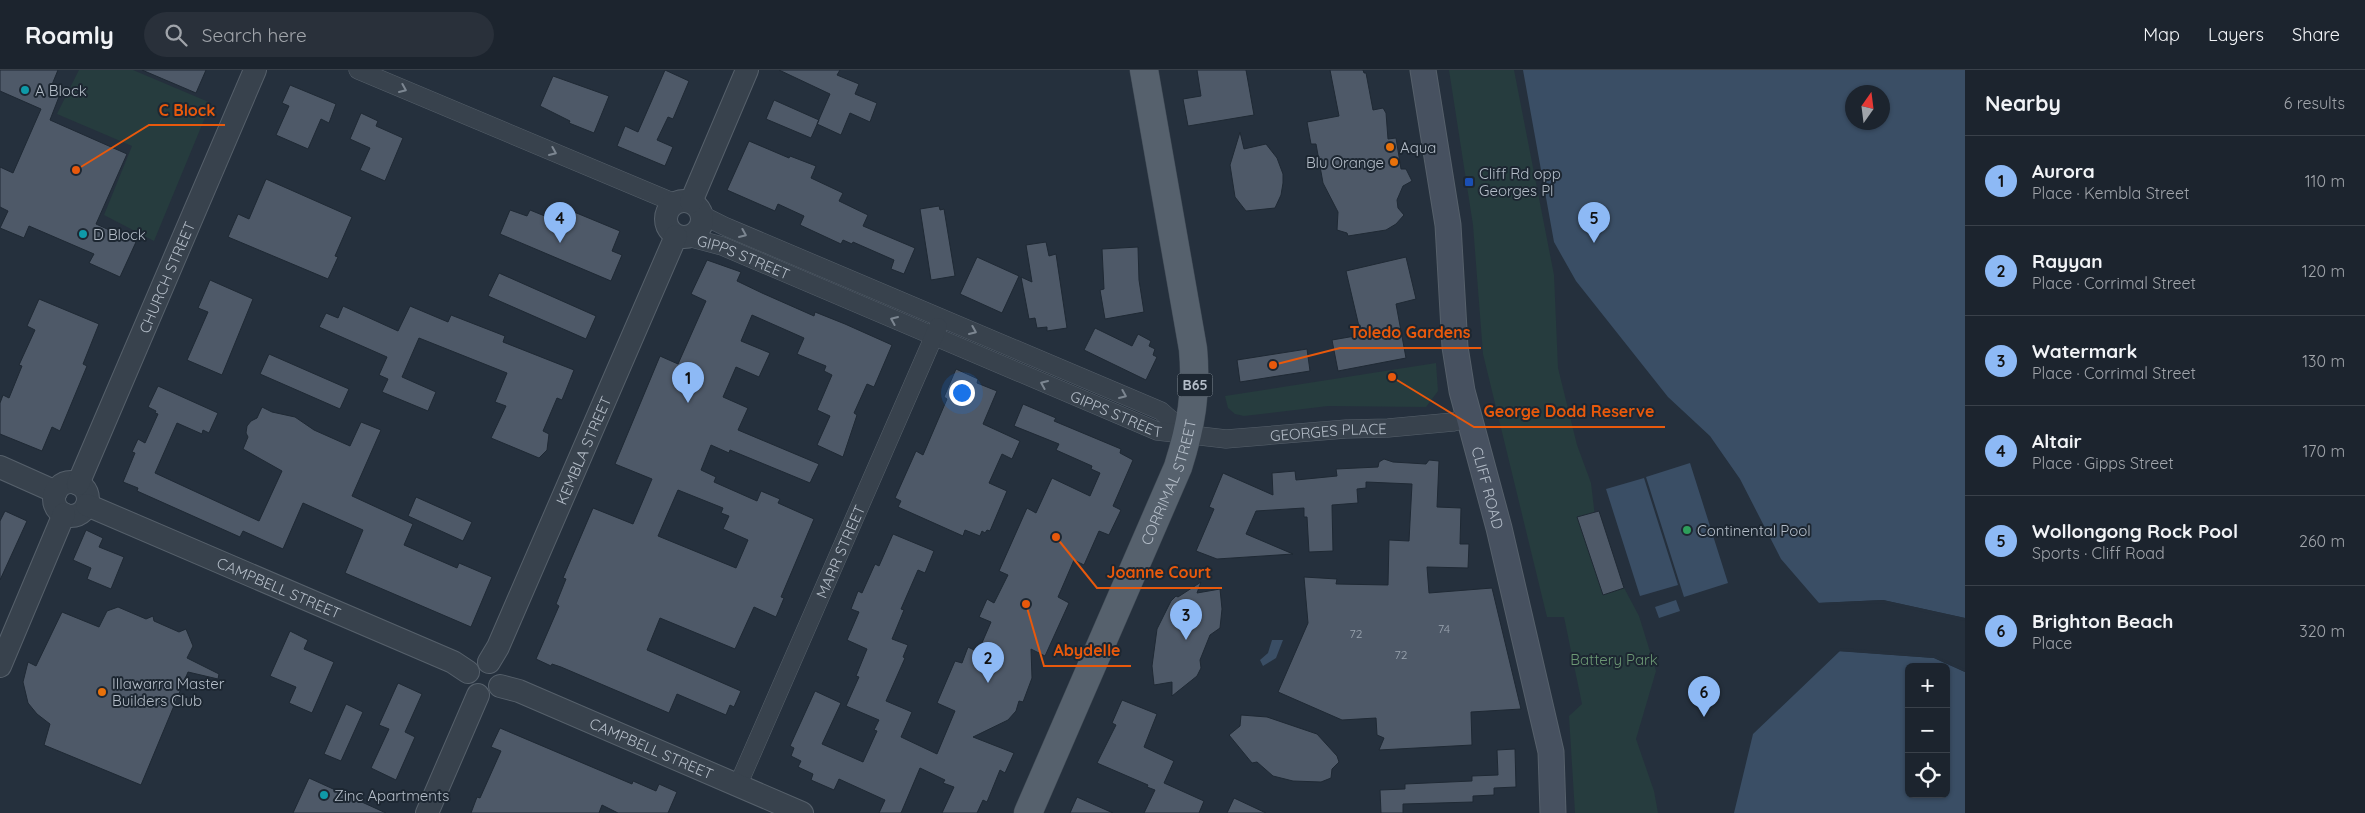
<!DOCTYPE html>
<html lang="en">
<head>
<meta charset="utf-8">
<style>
	:root { --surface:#1c242e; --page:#29303a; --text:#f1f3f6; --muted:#a0a4aa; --line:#3a414a; --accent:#8db9f5 }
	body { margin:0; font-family:Quicksand,sans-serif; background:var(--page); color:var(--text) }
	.controls { position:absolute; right:15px; bottom:15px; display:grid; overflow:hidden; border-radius:8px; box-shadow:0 1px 4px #0004 }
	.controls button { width:45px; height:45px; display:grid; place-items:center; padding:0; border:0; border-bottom:1px solid var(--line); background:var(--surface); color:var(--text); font:25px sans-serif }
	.compass { position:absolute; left:1845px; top:15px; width:45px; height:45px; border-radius:50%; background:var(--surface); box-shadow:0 1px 4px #0004; rotate:14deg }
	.you { position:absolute; left:961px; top:322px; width:18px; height:18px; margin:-12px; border:4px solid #fff; border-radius:50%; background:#1a73e8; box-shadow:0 0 0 8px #1a73e833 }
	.badge { display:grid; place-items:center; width:32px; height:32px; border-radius:50%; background:var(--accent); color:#111; font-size:16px; font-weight:700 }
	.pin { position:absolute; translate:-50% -41px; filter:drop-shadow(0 1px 2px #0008) }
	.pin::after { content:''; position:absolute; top:26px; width:18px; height:15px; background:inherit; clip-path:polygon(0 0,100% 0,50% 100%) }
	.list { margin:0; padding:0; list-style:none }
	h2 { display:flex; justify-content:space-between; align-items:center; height:65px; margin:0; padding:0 20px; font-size:21px }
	h2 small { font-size:16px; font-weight:400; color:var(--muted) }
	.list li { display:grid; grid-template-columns:32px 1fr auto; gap:15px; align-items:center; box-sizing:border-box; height:90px; padding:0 20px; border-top:1px solid var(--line) }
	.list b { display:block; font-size:19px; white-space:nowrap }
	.list p { margin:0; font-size:16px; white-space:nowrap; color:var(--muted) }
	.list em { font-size:16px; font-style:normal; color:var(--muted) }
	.icon { flex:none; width:28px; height:28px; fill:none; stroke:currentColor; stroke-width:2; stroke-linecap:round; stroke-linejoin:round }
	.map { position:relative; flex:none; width:1965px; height:743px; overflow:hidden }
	header { display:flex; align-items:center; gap:30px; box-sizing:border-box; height:70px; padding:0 25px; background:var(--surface); border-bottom:1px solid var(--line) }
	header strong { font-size:24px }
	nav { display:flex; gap:28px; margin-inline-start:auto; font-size:18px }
	.search { width:350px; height:45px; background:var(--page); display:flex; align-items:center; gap:12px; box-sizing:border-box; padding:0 18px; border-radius:28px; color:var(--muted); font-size:19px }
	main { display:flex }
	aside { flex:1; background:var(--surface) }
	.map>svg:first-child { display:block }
</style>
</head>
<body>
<header>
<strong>Roamly</strong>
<div class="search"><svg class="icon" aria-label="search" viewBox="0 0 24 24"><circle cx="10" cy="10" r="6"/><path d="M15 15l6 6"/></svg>Search here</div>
<nav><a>Map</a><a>Layers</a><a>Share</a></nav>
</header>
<main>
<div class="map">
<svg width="1965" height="743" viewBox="0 0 1965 743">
	<rect width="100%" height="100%" fill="#25303d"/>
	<path fill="#263c3e" d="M 79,0 L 133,0 L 211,33 L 154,171 L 104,145 L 132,76 L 57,44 Z
		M 1449,0 L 1514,0 L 1554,205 L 1558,298 L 1577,375 L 1591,413 L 1596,455 L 1614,499 L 1639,546 L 1656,601 L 1636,669 L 1654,721 L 1658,743 L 1575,743 L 1569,646 L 1582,634 L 1564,547 L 1547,547 L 1483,284 L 1473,155 Z
		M 1436,293 L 1438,321 L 1426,337 L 1328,336 L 1244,346 L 1235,344 L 1228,338 L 1225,326 Z"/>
	<path fill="#3a4e65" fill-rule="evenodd" d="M 1523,0 L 1965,0 L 1965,548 L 1883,530 L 1819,533 L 1781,489 L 1740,409 L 1710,366 L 1668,327 L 1576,211 L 1554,172 ZM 1852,22 L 1882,22 L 1882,52 L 1852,52 Z
		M 1690,393 L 1728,513 L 1684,527 L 1646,407 Z
		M 1644,408 L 1678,515 L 1640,526 L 1606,419 Z
		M 1676,530 L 1680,541 L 1659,548 L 1655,537 Z
		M 1272,570 L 1283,570 L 1276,588 L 1263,596 L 1260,590 L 1268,583 Z
		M 1840,581 L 1934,588 L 1965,602 L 1965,743 L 1734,743 L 1753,664 ZM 1909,597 L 1946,597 L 1946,724 L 1909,724 Z"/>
	<path fill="#25303d" d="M 1883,530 L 1965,548 L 1965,551 L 1883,533 L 1819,535 L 1816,533 Z
		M 1840,578 L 1934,585 L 1965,599 L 1965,602 L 1934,588 L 1836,581 Z"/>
	<path fill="#4e5968" stroke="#1f2934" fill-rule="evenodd" d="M 0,0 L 58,0 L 51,17 L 52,15 L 62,19 L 50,50 L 127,84 L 96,154 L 136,172 L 120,207 L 89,193 L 94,184 L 29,156 L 24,168 L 0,158 L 8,141 L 0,137 L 0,97 L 13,103 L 41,39 L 0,21 Z
		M 142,0 L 206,0 L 196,23 Z
		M 665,0 L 689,11 L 673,49 L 668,47 L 657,70 L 673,77 L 665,96 L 617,76 L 625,56 L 638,62 Z
		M 779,0 L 840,0 L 837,5 L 859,14 L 855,24 L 877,33 L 870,52 L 850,43 L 841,65 L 817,54 L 830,24 Z
		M 1197,0 L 1246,0 L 1254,45 L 1188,56 L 1183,29 L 1201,26 Z
		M 1330,0 L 1363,0 L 1364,3 L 1366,3 L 1373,40 L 1383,38 L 1386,43 L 1388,69 L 1396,68 L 1401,99 L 1406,99 L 1412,111 L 1403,116 L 1397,130 L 1398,138 L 1404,145 L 1396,154 L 1386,160 L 1348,166 L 1347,163 L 1337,160 L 1338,142 L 1323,113 L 1316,74 L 1311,74 L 1307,52 L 1339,46 Z
		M 553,6 L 609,26 L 594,63 L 569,53 L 570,51 L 540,36 Z
		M 290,15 L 336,34 L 329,53 L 321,49 L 308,79 L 276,65 L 289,36 L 282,33 Z
		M 774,30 L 819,50 L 811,68 L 766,49 Z
		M 361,43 L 378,51 L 376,56 L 403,68 L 385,111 L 360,100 L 370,78 L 350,69 Z
		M 1240,62 L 1244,79 L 1266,74 L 1277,88 L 1283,104 L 1283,113 L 1281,125 L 1275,138 L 1246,141 L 1235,127 L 1230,95 Z
		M 749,71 L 789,88 L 790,86 L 816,96 L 811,108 L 843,123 L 839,131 L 868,145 L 863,156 L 915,178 L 904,204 L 891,199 L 894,190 L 853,172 L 852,174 L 843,170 L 841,174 L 800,155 L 804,146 L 778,134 L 775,141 L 727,120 Z
		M 266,109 L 352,147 L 335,186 L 338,187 L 328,209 L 228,167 L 238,144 L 249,149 Z
		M 939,136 L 940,140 L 944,139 L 955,206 L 931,210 L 920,139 Z
		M 562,137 L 620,161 L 612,181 L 622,185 L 611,211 L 500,164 L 510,140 L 527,146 L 530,140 L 557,151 Z
		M 1046,172 L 1049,186 L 1056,184 L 1067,258 L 1047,261 L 1047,257 L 1037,258 L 1035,248 L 1029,249 L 1021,207 L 1032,212 L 1026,175 Z
		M 1138,177 L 1139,210 L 1144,242 L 1105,249 L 1100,220 L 1104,219 L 1102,179 Z
		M 977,187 L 1019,206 L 1002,243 L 960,224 Z
		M 1406,187 L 1416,229 L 1396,234 L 1406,288 L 1338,301 L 1332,270 L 1361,265 L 1346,201 Z
		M 707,190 L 741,202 L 737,211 L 762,223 L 814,246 L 815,242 L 845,254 L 892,275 L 874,317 L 867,314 L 854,343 L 857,345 L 843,387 L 817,375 L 830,346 L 817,340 L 832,305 L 824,301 L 826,296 L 797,284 L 804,268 L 752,245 L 741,271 L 770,283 L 759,307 L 736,297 L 723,327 L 748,338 L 738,360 L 819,394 L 810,413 L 730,380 L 729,383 L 711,375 L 701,400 L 716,407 L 714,412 L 757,431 L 761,421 L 780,429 L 778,433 L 814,449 L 781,527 L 784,528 L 776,547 L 754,537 L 735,579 L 660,548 L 647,580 L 741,621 L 734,637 L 730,635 L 726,645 L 677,624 L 669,643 L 561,597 L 552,594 L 551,596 L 536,589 L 559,536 L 556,534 L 566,509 L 563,508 L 593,438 L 633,454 L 652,409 L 615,394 L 660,286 L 678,294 L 706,231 L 691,224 ZM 678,420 L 723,438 L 721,443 L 729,446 L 723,459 L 748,470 L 736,498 L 658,466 Z
		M 499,203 L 596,246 L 586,269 L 488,226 Z
		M 210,210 L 253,229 L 222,305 L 187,290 L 208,242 L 198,238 Z
		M 39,229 L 99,254 L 83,294 L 87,296 L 60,361 L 52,357 L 42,381 L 0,364 L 0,333 L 3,325 L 9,328 L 22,296 L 19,295 L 35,260 L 27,256 Z
		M 343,236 L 398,261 L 410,236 L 448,252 L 451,245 L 505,266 L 503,272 L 574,300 L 562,330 L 557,328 L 543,361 L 549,364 L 547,380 L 539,388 L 491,368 L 506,336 L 495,332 L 507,303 L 419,268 L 402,307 L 436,322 L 428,341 L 382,322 L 388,309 L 379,305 L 387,287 L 319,257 L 326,243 L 338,248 Z
		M 1095,258 L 1132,276 L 1138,264 L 1151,271 L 1149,276 L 1155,279 L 1153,285 L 1157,287 L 1146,310 L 1084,280 Z
		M 1307,279 L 1310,301 L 1240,312 L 1237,290 Z
		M 269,284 L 349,319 L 340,339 L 260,304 Z
		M 956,299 L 978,309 L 977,313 L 997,321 L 983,354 L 1020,371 L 1012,389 L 1002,384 L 989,413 L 1007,421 L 990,461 L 987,460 L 985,463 L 982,461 L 980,466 L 965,460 L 963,466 L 898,437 L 901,431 L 895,428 L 916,381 L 923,385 L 947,329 L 944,327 Z
		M 158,316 L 218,343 L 209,363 L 203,360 L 202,364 L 177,353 L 155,403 L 259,451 L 282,401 L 243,379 L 248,367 L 246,363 L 247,356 L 251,351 L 257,348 L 262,337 L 272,342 L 295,347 L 314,360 L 350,376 L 361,352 L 381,360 L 352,426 L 413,454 L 404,475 L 457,498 L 459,493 L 492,507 L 471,557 L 345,503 L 363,460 L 303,433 L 283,479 L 243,461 L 240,467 L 137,421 L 138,418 L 123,412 L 135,383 L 132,382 L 138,369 L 145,373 L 158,344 L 155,343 L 156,341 L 148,337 Z
		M 1023,334 L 1056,348 L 1054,351 L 1121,379 L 1120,383 L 1133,390 L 1113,436 L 1121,440 L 1109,465 L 1099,461 L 1084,495 L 1074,490 L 1058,527 L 1069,533 L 1045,586 L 1031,579 L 1032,608 L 1023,632 L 1019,631 L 1016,641 L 1008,650 L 973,667 L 1014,683 L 1005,703 L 1000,700 L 987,732 L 983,730 L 977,743 L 942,743 L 954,717 L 943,713 L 945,710 L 920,698 L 901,743 L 879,743 L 885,730 L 839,709 L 834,720 L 811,710 L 813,704 L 798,697 L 801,691 L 791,686 L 794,678 L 790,676 L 815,621 L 841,633 L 822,674 L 863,692 L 877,661 L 874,660 L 879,650 L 846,636 L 859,607 L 856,606 L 867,579 L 847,570 L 859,542 L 851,539 L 858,521 L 862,523 L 875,494 L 879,496 L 893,464 L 934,481 L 925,503 L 918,500 L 901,539 L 904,540 L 892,569 L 908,575 L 903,587 L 905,588 L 886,631 L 912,642 L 901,667 L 937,684 L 955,641 L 937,633 L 955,591 L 962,593 L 968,577 L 978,582 L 991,552 L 979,547 L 987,529 L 994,533 L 1008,505 L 999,501 L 1027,438 L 1036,443 L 1052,408 L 1090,426 L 1100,403 L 1091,399 L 1092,396 L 1056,380 L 1059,374 L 1014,356 Z
		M 1384,389 L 1393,392 L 1426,394 L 1429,390 L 1439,391 L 1437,437 L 1461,438 L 1460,474 L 1469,474 L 1468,498 L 1427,497 L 1429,523 L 1492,518 L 1521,639 L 1471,642 L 1472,675 L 1379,680 L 1384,668 L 1377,665 L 1376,648 L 1342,650 L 1278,622 L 1308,553 L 1304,507 L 1337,509 L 1336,514 L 1388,515 L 1389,470 L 1409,471 L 1412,414 L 1366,412 L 1366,418 L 1357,419 L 1358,433 L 1332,435 L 1333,481 L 1309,482 L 1307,447 L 1304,447 L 1304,438 L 1256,441 L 1246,464 L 1293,484 L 1217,489 L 1196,481 L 1214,439 L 1209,437 L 1223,403 L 1273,425 L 1272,403 L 1295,401 L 1296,410 L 1337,406 L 1336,399 L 1378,397 L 1379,392 Z
		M 416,427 L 472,452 L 463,471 L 408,446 Z
		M 5,441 L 27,451 L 0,510 L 0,451 Z
		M 1599,441 L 1624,518 L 1603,525 L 1577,447 Z
		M 86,460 L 103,468 L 99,477 L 124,487 L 111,519 L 87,509 L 91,498 L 73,490 Z
		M 1201,512 L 1197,523 L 1220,519 L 1222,539 L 1220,558 L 1210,565 L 1200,590 L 1201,598 L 1197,606 L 1172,626 L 1172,612 L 1154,615 L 1152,596 L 1157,559 L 1171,531 L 1176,526 L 1178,527 Z
		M 118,537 L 146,549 L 153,546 L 154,551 L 179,562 L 186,559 L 193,576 L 187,588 L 219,604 L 218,609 L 188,602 L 141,715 L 44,675 L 50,654 L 37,644 L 28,633 L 23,612 L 28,592 L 36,596 L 62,542 L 99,557 L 107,541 Z
		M 290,561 L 308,570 L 304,579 L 334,592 L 312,643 L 289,633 L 296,617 L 270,606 Z
		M 398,613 L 422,624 L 405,662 L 415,667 L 396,710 L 371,698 L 389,659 L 379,655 Z
		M 1122,630 L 1157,644 L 1144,677 L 1174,691 L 1164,713 L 1204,731 L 1199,743 L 1144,743 L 1155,720 L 1147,717 L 1148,715 L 1097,693 L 1116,655 L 1112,653 Z
		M 346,634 L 363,642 L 341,691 L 324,684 Z
		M 1241,645 L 1267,647 L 1317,664 L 1337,686 L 1339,692 L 1332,699 L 1331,708 L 1321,712 L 1293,711 L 1273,706 L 1257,692 L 1252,693 L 1229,665 L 1240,656 Z
		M 500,658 L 632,714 L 633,711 L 656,721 L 659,714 L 677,722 L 668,743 L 618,743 L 602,735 L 599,743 L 471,743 L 477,727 L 480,728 L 501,681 L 491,677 Z
		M 1515,679 L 1516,717 L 1494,718 L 1494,725 L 1473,726 L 1473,732 L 1403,734 L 1403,743 L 1381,743 L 1380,720 L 1405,719 L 1405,714 L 1472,711 L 1472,706 L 1498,705 L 1497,680 Z
		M 309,708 L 386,743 L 293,743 Z
		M 1077,727 L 1113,743 L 1070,743 Z
		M 1234,728 L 1266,743 L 1227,743 Z"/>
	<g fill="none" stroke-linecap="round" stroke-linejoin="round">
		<defs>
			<g id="minor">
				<path d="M 358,0 L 675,133"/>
				<path d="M 700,142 L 708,148 L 724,156 L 1161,341 L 1188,365"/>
				<path id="s1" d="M 688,167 L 722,176 L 1157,361 L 1226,369 L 1346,359 L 1388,358 L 1453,352 L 1468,348"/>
				<path id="s2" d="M 738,715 L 938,257"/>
			</g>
			<g id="tertiary">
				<circle cx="684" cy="149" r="18"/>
				<path d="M 691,132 L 747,0"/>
				<path d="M 0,397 L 56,422"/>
				<circle cx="71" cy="429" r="17"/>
				<path id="s3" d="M 78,414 L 255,0"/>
				<path id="s4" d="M 87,435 L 453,592 L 468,602"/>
				<path id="s5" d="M 489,592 L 498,577 L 676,166"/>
				<path d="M 0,596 L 64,444"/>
				<path id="s6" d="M 500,616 L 519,621 L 802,743"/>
				<path d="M 427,743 L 478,625"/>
			</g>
			<g id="secondary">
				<path id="s7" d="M 1423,0 L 1448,155 L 1455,277 L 1462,321 L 1499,458 L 1551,682 L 1553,743"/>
			</g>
			<g id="primary">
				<path id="s8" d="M 1028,743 L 1178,397 C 1191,356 1197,322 1193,279 L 1144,0"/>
			</g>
		</defs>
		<use href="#minor" stroke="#56606b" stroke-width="19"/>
		<use href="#tertiary" stroke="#56606b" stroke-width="24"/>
		<use href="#secondary" stroke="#56606b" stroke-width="27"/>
		<use href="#primary" stroke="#414b56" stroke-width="29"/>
		<use href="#minor" stroke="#38424d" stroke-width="18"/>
		<use href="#tertiary" stroke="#38424d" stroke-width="22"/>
		<use href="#secondary" stroke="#475160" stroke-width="25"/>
		<use href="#primary" stroke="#56616d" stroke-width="28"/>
	</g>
	<defs><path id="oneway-chevron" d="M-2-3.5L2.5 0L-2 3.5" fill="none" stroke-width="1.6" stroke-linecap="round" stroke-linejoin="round" transform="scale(1.25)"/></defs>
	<g stroke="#7c8691">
		<use href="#oneway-chevron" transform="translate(403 19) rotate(23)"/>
		<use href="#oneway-chevron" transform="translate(553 82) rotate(23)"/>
		<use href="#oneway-chevron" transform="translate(743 164) rotate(23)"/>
		<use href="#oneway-chevron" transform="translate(894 250) rotate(-157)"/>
		<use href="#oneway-chevron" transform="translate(973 261) rotate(23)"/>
		<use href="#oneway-chevron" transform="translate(1044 314) rotate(-157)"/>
		<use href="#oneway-chevron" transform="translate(1123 325) rotate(23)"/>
	</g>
	<g fill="#0f9aa8" stroke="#1d2732" stroke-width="2">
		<circle cx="25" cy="20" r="5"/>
		<circle cx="83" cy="164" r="5"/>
		<circle cx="324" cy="725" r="5"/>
	</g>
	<g fill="#e8710a" stroke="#1d2732" stroke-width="2">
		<circle cx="1390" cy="77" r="5"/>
		<circle cx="1394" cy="92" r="5"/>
		<circle cx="102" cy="622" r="5"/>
	</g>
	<rect fill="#1a4fb4" stroke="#1d2732" stroke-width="2" x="1464" y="107" width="10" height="10" rx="2.5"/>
	<circle fill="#2e9e5b" stroke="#1d2732" stroke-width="2" cx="1687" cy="460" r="5"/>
	<g text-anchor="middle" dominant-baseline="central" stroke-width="4" stroke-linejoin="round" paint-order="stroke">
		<g font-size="12" fill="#9aa4b0">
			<text x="1444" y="558">74</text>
			<text x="1356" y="563">72</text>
			<text x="1401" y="584">72</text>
		</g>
		<rect fill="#1d2732" stroke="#87909b" stroke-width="1" x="1177.5" y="303.5" width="35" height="23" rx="4"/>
		<g font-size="14" font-weight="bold" fill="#b4bdc8">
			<text x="1195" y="315">B65</text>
		</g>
		<g font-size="15" fill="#b4bdc8" stroke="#1d2732" text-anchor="start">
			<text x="35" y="20">A Block</text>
			<text x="1400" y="77">Aqua</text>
			<text x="1384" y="92" text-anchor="end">Blu Orange</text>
			<text x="1479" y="103">Cliff Rd opp<tspan x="1479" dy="17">Georges Pl</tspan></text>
			<text x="93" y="164">D Block</text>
			<text x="1697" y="460">Continental Pool</text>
			<text x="112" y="613">Illawarra Master<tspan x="112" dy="17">Builders Club</tspan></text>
			<text x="334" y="725">Zinc Apartments</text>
		</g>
		<g font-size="15" fill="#b4bdc8" stroke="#1d2732">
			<text stroke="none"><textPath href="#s1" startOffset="59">GIPPS STREET</textPath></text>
			<text stroke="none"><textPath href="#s3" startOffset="225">CHURCH STREET</textPath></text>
			<text stroke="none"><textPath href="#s1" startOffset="464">GIPPS STREET</textPath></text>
			<text stroke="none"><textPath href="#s1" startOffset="680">GEORGES PLACE</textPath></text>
			<text stroke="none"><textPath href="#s5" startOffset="232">KEMBLA STREET</textPath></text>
			<text stroke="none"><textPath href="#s8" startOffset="360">CORRIMAL STREET</textPath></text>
			<text stroke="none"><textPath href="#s7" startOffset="424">CLIFF ROAD</textPath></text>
			<text stroke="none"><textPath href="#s2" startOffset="255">MARR STREET</textPath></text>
			<text stroke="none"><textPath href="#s4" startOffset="209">CAMPBELL STREET</textPath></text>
			<text stroke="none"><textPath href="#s6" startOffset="164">CAMPBELL STREET</textPath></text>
		</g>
		<g font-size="15" fill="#6c9874" stroke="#1d2732">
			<text x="1614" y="589">Battery Park</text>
		</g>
	</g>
	<path fill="none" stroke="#e8590c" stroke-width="2" d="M76 100L149 55H225M1273 295L1340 278H1481M1392 307L1474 357H1665M1056 467L1097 518H1222M1026 534L1044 596H1131"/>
	<g fill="#e8590c" stroke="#1d2732" stroke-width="2">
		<circle cx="76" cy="100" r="5"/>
		<circle cx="1273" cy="295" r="5"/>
		<circle cx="1392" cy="307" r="5"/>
		<circle cx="1056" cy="467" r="5"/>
		<circle cx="1026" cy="534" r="5"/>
	</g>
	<g font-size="16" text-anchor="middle" font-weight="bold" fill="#e8590c" stroke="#1d2732" stroke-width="4" stroke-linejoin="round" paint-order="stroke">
		<text x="187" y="46">C Block</text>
		<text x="1410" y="268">Toledo Gardens</text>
		<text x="1569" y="347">George Dodd Reserve</text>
		<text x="1159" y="508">Joanne Court</text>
		<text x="1087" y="586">Abydelle</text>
	</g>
</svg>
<div class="controls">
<button>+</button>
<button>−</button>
<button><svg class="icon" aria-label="locate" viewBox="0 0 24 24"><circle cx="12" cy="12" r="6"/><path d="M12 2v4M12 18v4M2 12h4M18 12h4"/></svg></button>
</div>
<svg class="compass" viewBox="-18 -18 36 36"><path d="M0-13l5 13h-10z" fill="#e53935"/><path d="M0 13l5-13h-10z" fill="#a0a4aa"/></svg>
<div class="you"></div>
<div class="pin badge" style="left:688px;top:333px">1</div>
<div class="pin badge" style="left:988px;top:613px">2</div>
<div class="pin badge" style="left:1186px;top:570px">3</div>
<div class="pin badge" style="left:560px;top:173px">4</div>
<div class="pin badge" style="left:1594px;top:173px">5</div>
<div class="pin badge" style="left:1704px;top:647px">6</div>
</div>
<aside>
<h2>Nearby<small>6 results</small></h2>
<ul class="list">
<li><span class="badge">1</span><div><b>Aurora</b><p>Place · Kembla Street</p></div><em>110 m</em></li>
<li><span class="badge">2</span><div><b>Rayyan</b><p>Place · Corrimal Street</p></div><em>120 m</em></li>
<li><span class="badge">3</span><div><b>Watermark</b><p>Place · Corrimal Street</p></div><em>130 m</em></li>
<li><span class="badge">4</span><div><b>Altair</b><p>Place · Gipps Street</p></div><em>170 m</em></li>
<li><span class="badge">5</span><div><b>Wollongong Rock Pool</b><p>Sports · Cliff Road</p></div><em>260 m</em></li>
<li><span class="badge">6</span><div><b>Brighton Beach</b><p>Place</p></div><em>320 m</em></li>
</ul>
</aside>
</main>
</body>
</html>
